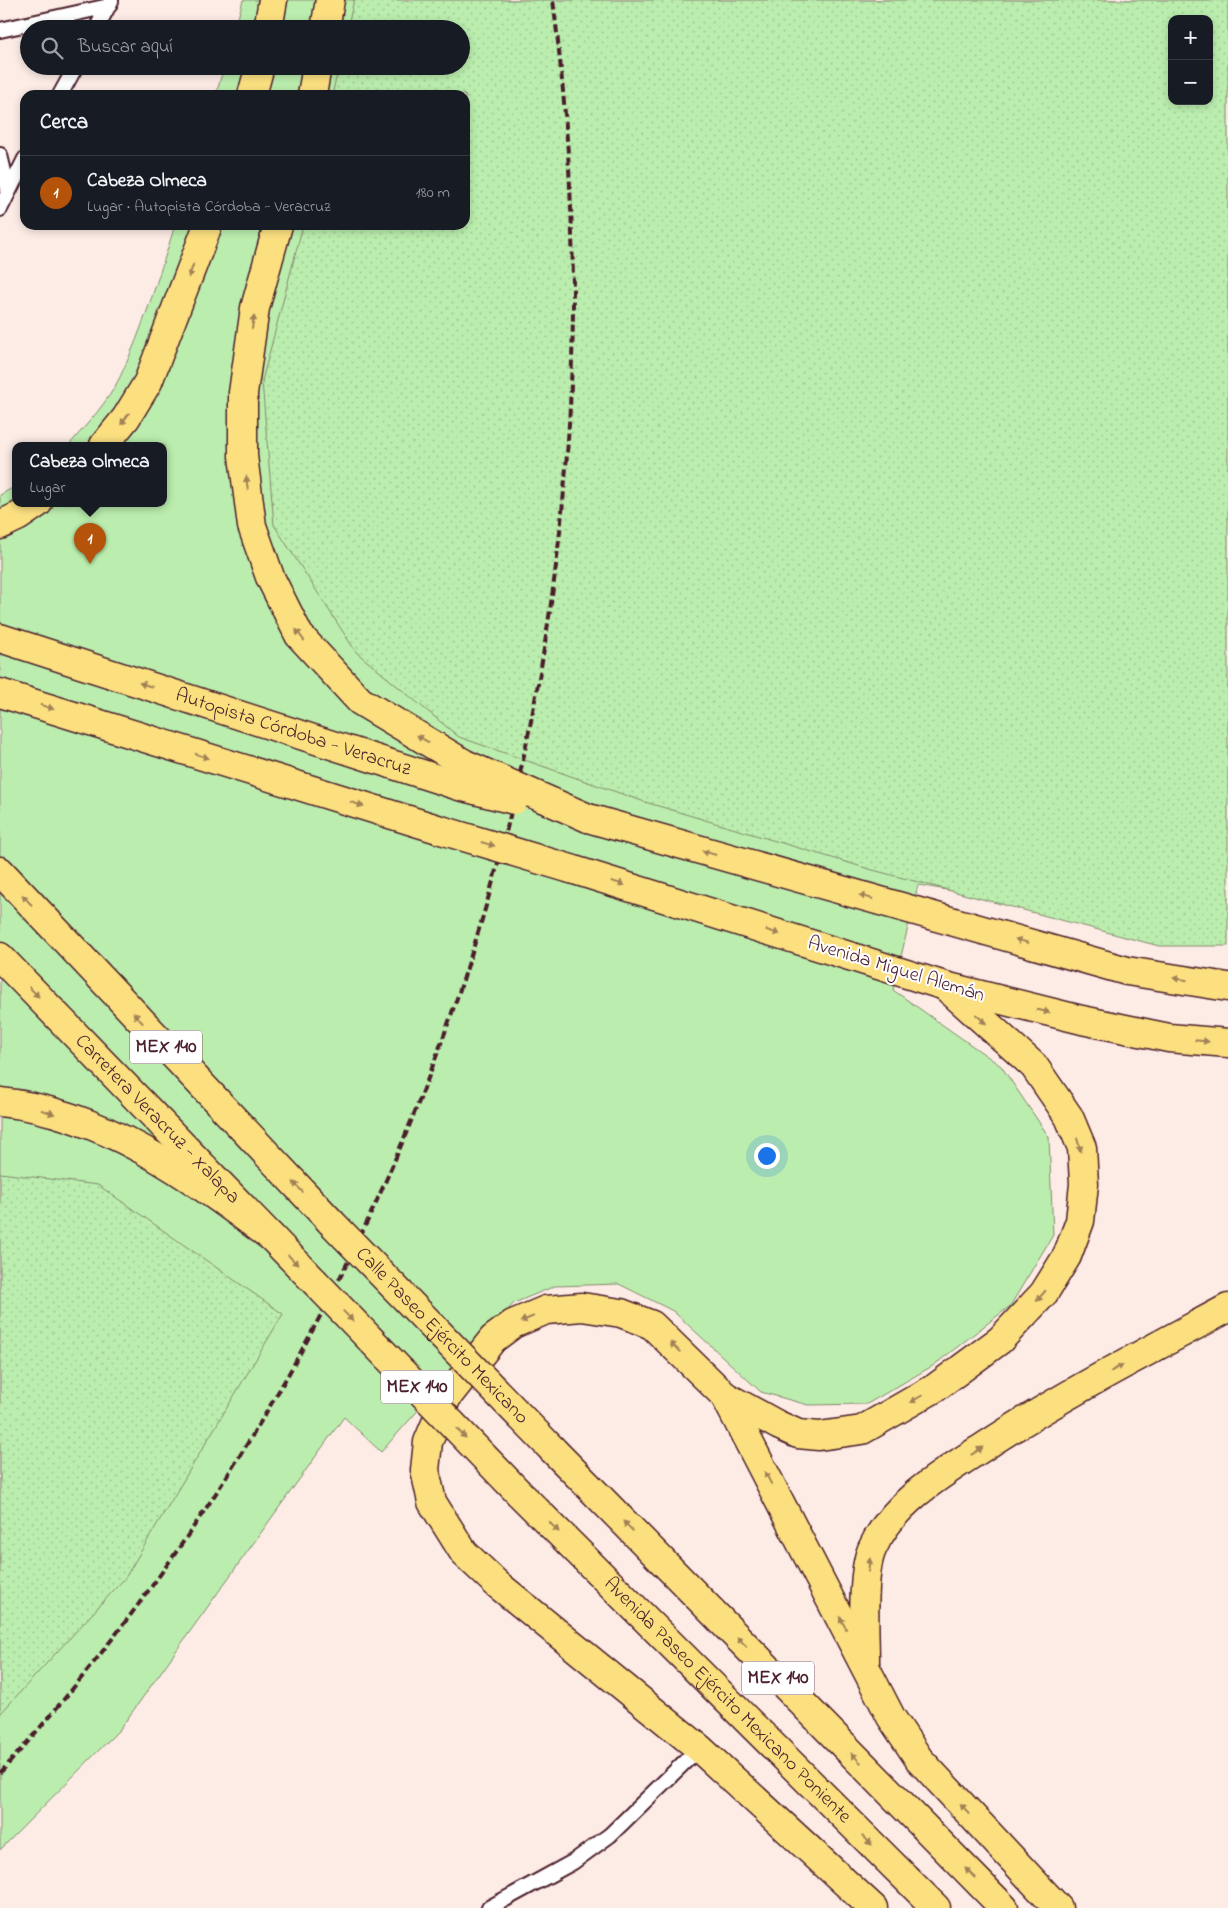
<!DOCTYPE html>
<html lang="es">
<head>
<meta charset="utf-8">
<style>
	:root { --surface:#171b24; --page:#242831; --text:#f1f3f6; --muted:#9ea1a6; --line:#363941; --accent:#b45309 }
	body { margin:0; font-family:"Indie Flower",sans-serif; background:var(--page); color:var(--text) }
	.controls { position:absolute; right:15px; top:15px; display:grid; overflow:hidden; border-radius:10px; box-shadow:0 2px 8px #0003 }
	.controls button { width:45px; height:45px; display:grid; place-items:center; padding:0; border:0; border-bottom:1px solid var(--line); background:var(--surface); color:var(--text); font:25px sans-serif }
	.you { position:absolute; left:766px; top:1155px; width:18px; height:18px; margin:-12px; border:4px solid #fff; border-radius:50%; background:#1a73e8; box-shadow:0 0 0 8px #1a73e833 }
	.badge { display:grid; place-items:center; width:32px; height:32px; border-radius:50%; background:var(--accent); color:#fff; font-size:16px; font-weight:700 }
	.pin { position:absolute; translate:-50% -41px; filter:drop-shadow(0 1px 2px #0008) }
	.pin::after { content:''; position:absolute; top:26px; width:18px; height:15px; background:inherit; clip-path:polygon(0 0,100% 0,50% 100%) }
	.popup { position:absolute; left:12px; top:442px; width:155px; height:65px; box-sizing:border-box; display:grid; place-content:center; border-radius:10px; background:var(--surface); filter:drop-shadow(0 1px 4px #0005); font-size:16px; white-space:nowrap; color:var(--muted) }
	.popup b { font-size:19px; color:var(--text) }
	.popup::after { content:''; position:absolute; left:50%; top:100%; margin-left:-10px; border:10px solid transparent; border-top-color:var(--surface) }
	.list { margin:0; padding:0; list-style:none }
	h2 { display:flex; justify-content:space-between; align-items:center; height:65px; margin:0; padding:0 20px; font-size:21px }
	h2 small { font-size:16px; font-weight:400; color:var(--muted) }
	.list li { display:grid; grid-template-columns:32px 1fr auto; gap:15px; align-items:center; box-sizing:border-box; height:75px; padding:0 20px; border-top:1px solid var(--line) }
	.list b { display:block; font-size:19px; white-space:nowrap }
	.list p { margin:0; font-size:16px; white-space:nowrap; color:var(--muted) }
	.list em { font-size:16px; font-style:normal; color:var(--muted) }
	.icon { flex:none; width:28px; height:28px; fill:none; stroke:currentColor; stroke-width:2; stroke-linecap:round; stroke-linejoin:round }
	.map { position:relative; flex:none; width:1228px; height:1908px; overflow:hidden }
	.search { position:absolute; background:var(--surface); box-shadow:0 2px 8px #0003; left:20px; top:20px; width:450px; height:55px; display:flex; align-items:center; gap:12px; box-sizing:border-box; padding:0 18px; border-radius:28px; color:var(--muted); font-size:19px }
	.panel { position:absolute; background:var(--surface); box-shadow:0 2px 8px #0003; left:20px; top:90px; width:450px; height:140px; border-radius:15px }
	.map>svg:first-child { display:block }
</style>
</head>
<body>
<div class="map">
<svg width="1228" height="1908" viewBox="0 0 1228 1908">
	<defs>
		<pattern id="park-dots" width="8" height="8" patternUnits="userSpaceOnUse" patternTransform="scale(1.25)"><rect width="8" height="8" fill="#bbeeae"/><path d="M2 2h.1M6 6h.1" fill="none" stroke="#a2cc96" stroke-width="1.8" stroke-linecap="round"/></pattern>
	</defs>
	<rect width="100%" height="100%" fill="#fdece6"/>
	<filter id="ink" filterUnits="userSpaceOnUse"><feTurbulence type="fractalNoise" baseFrequency=".02" numOctaves="2"/><feDisplacementMap in="SourceGraphic" scale="10" xChannelSelector="R" yChannelSelector="G"/><feConvolveMatrix kernelMatrix="1 2 1 2 8 2 1 2 1" color-interpolation-filters="sRGB"/></filter>
	<g filter="url(#ink)">
		<path fill="#bbeeae" stroke="#82866c" fill-rule="evenodd" d="M 243,0 L 1228,0 L 1118,920 L 918,885 L 893,990 L 1001,1066 L 1049,1137 L 1053,1235 L 1010,1306 L 934,1365 L 867,1404 L 808,1405 L 761,1392 L 673,1311 L 619,1284 L 555,1286 L 514,1303 L 381,1452 L 344,1417 L 120,1729 L 0,1850 L 0,495 L 16,486 L 16,503 L 164,503 L 164,445 L 69,445 C 87,424 108,402 120,377 C 143,329 159,276 175,225 L 465,225 L 465,95 L 216,95 L 224,66 L 461,66 L 461,29 L 235,29 ZM 1172,19 L 1209,19 L 1209,101 L 1172,101 Z"/>
		<path fill="url(#park-dots)" stroke="#82866c" fill-rule="evenodd" d="M 354,0 L 1228,0 L 1228,946 L 1159,946 L 869,869 L 645,802 L 459,737 L 356,652 L 274,525 L 262,381 L 303,225 L 465,225 L 465,95 L 332,95 L 339,66 L 461,66 L 461,29 L 347,29 ZM 1172,19 L 1209,19 L 1209,101 L 1172,101 Z
			M 0,1173 L 98,1185 L 283,1314 L 125,1578 L 0,1714 Z"/>
		<g fill="none" stroke-linecap="round" stroke-linejoin="round">
			<defs>
				<path id="lane" d="M 96,29 L 111,1
					M 0,30 L 109,6
					M 60,95 L 76,66
					M 0,155 L 8,189
					M 0,209 L 25,159
					M 489,1908 L 573,1862 L 610,1835 L 699,1748"/>
				<g id="primary">
					<path d="M 588,818 L 1127,971 L 1228,987"/>
					<path d="M 0,871 L 331,1222"/>
					<path id="s1" d="M 0,957 L 314,1281"/>
					<path d="M 945,986 L 1082,1020 L 1169,1038 L 1228,1043"/>
					<path d="M 552,1449 L 1004,1908"/>
					<path id="s2" d="M 519,1493 L 936,1908"/>
					<path d="M 865,1662 C 865,1633 861,1574 872,1549 C 893,1502 943,1473 985,1446 C 1063,1395 1146,1352 1228,1308"/>
					<path d="M 873,1908 L 699,1748 L 497,1584 L 464,1553 L 432,1502 L 425,1470 L 428,1442 L 447,1397 L 493,1339 L 513,1324 L 546,1310 L 582,1307 L 621,1313 L 652,1325 L 725,1396 L 891,1717 L 919,1759 L 1058,1908"/>
				</g>
				<g id="highway">
					<path d="M 268,29 L 273,0"/>
					<path d="M 325,29 L 330,0"/>
					<path d="M 252,95 L 260,66"/>
					<path d="M 312,95 L 317,66"/>
					<path d="M 278,225 L 255,308 L 243,393 L 243,456 L 252,526 L 270,577 L 299,635 L 360,701 L 465,764"/>
					<path d="M 104,445 L 126,418 L 148,382 L 208,225"/>
					<path d="M 0,525 L 19,516 L 38,503"/>
					<path id="s3" d="M 0,638 L 459,786"/>
					<path d="M 0,693 L 441,830"/>
					<path d="M 571,869 L 945,986 L 1034,1066 L 1069,1117 L 1082,1148 L 1084,1184 L 1080,1221 L 1067,1256 L 1044,1293 L 1000,1340 L 935,1388 L 862,1430 L 819,1436 L 798,1434 L 778,1425 L 725,1396"/>
					<path d="M 0,1102 C 103,1112 190,1176 270,1236"/>
				</g>
			</defs>
			<use href="#lane" stroke="#4a1f2b" stroke-width="18"/>
			<use href="#primary" stroke="#4a1f2b" stroke-width="31"/>
			<use href="#highway" stroke="#4a1f2b" stroke-width="31"/>
			<use href="#lane" stroke="#fff" stroke-width="14"/>
			<use href="#primary" stroke="#fce080" stroke-width="28"/>
			<use href="#highway" stroke="#fce080" stroke-width="28"/>
			<path stroke="#4a1f2b" stroke-width="4" stroke-dasharray="8 4" stroke-linecap="butt" d="M 0,1773 C 348,1388 549,904 571,385 C 577,256 569,127 553,0"/>
			<defs>
				<g id="primary-bridge">
					<path id="s4" d="M 331,1222 L 552,1449"/>
					<path d="M 314,1281 L 519,1493"/>
				</g>
				<path id="highway-bridge" d="M 465,764 L 588,818
					M 459,786 L 514,800
					M 441,830 L 571,869"/>
			</defs>
			<use href="#primary-bridge" stroke="#4a1f2b" stroke-width="31" stroke-linecap="butt"/>
			<use href="#highway-bridge" stroke="#4a1f2b" stroke-width="31" stroke-linecap="butt"/>
			<use href="#primary-bridge" stroke="#fce080" stroke-width="28"/>
			<use href="#highway-bridge" stroke="#fce080" stroke-width="28"/>
		</g>
		<defs><path id="oneway-solid" d="M-6-.8H1V-3.2L6.5 0L1 3.2V.8H-6Z" transform="scale(1.25)"/></defs>
		<g fill="#a38056">
			<use href="#oneway-solid" transform="translate(191 271) rotate(110)"/>
			<use href="#oneway-solid" transform="translate(253 322) rotate(-82)"/>
			<use href="#oneway-solid" transform="translate(125 419) rotate(126)"/>
			<use href="#oneway-solid" transform="translate(247 483) rotate(-97)"/>
			<use href="#oneway-solid" transform="translate(300 635) rotate(-126)"/>
			<use href="#oneway-solid" transform="translate(146 685) rotate(-162)"/>
			<use href="#oneway-solid" transform="translate(47 707) rotate(17)"/>
			<use href="#oneway-solid" transform="translate(423 739) rotate(-149)"/>
			<use href="#oneway-solid" transform="translate(202 756) rotate(17)"/>
			<use href="#oneway-solid" transform="translate(357 804) rotate(17)"/>
			<use href="#oneway-solid" transform="translate(488 844) rotate(16)"/>
			<use href="#oneway-solid" transform="translate(709 853) rotate(-164)"/>
			<use href="#oneway-solid" transform="translate(618 883) rotate(17)"/>
			<use href="#oneway-solid" transform="translate(866 897) rotate(-164)"/>
			<use href="#oneway-solid" transform="translate(27 900) rotate(-133)"/>
			<use href="#oneway-solid" transform="translate(773 932) rotate(17)"/>
			<use href="#oneway-solid" transform="translate(1022 941) rotate(-164)"/>
			<use href="#oneway-solid" transform="translate(1180 979) rotate(-171)"/>
			<use href="#oneway-solid" transform="translate(34 992) rotate(46)"/>
			<use href="#oneway-solid" transform="translate(1043 1011) rotate(14)"/>
			<use href="#oneway-solid" transform="translate(138 1018) rotate(-133)"/>
			<use href="#oneway-solid" transform="translate(981 1019) rotate(42)"/>
			<use href="#oneway-solid" transform="translate(1202 1041) rotate(5)"/>
			<use href="#oneway-solid" transform="translate(48 1112) rotate(17)"/>
			<use href="#oneway-solid" transform="translate(1079 1145) rotate(73)"/>
			<use href="#oneway-solid" transform="translate(298 1187) rotate(-133)"/>
			<use href="#oneway-solid" transform="translate(293 1260) rotate(46)"/>
			<use href="#oneway-solid" transform="translate(1041 1296) rotate(130)"/>
			<use href="#oneway-solid" transform="translate(348 1316) rotate(46)"/>
			<use href="#oneway-solid" transform="translate(527 1319) rotate(157)"/>
			<use href="#oneway-solid" transform="translate(675 1347) rotate(-135)"/>
			<use href="#oneway-solid" transform="translate(1117 1368) rotate(-28)"/>
			<use href="#oneway-solid" transform="translate(916 1399) rotate(150)"/>
			<use href="#oneway-solid" transform="translate(461 1433) rotate(46)"/>
			<use href="#oneway-solid" transform="translate(977 1451) rotate(-33)"/>
			<use href="#oneway-solid" transform="translate(768 1478) rotate(-118)"/>
			<use href="#oneway-solid" transform="translate(628 1526) rotate(-135)"/>
			<use href="#oneway-solid" transform="translate(554 1527) rotate(45)"/>
			<use href="#oneway-solid" transform="translate(869 1565) rotate(-82)"/>
			<use href="#oneway-solid" transform="translate(843 1623) rotate(-118)"/>
			<use href="#oneway-solid" transform="translate(742 1642) rotate(-135)"/>
			<use href="#oneway-solid" transform="translate(856 1758) rotate(-135)"/>
			<use href="#oneway-solid" transform="translate(965 1809) rotate(-133)"/>
			<use href="#oneway-solid" transform="translate(867 1840) rotate(45)"/>
			<use href="#oneway-solid" transform="translate(970 1873) rotate(-135)"/>
		</g>
	</g>
	<g text-anchor="middle" dominant-baseline="central" stroke-width="4" stroke-linejoin="round" paint-order="stroke">
		<g fill="#fff" stroke="#80626b" stroke-width="1">
			<rect x="130" y="1030.5" width="72" height="33" rx="4"/>
			<rect x="381" y="1370.5" width="72" height="33" rx="4"/>
			<rect x="742" y="1661.5" width="72" height="33" rx="4"/>
		</g>
		<g font-size="19" font-weight="bold" fill="#4a1f2b">
			<text x="166" y="1047">MEX 140</text>
			<text x="417" y="1387">MEX 140</text>
			<text x="778" y="1678">MEX 140</text>
		</g>
		<g font-size="20" fill="#4a1f2b" stroke="#fff">
			<text stroke="none"><textPath href="#s3" startOffset="308">Autopista Córdoba - Veracruz</textPath></text>
			<text transform="translate(896 970) rotate(17)">Avenida Miguel Alemán</text>
			<text stroke="none"><textPath href="#s1" startOffset="226">Carretera Veracruz - Xalapa</textPath></text>
			<text stroke="none"><textPath href="#s4" startOffset="159">Calle Paseo Ejército Mexicano</textPath></text>
			<text stroke="none"><textPath href="#s2" startOffset="294">Avenida Paseo Ejército Mexicano Poniente</textPath></text>
		</g>
	</g>
</svg>
<div class="controls">
<button>+</button>
<button>−</button>
</div>
<div class="you"></div>
<div class="pin badge" style="left:90px;top:564px">1</div>
<div class="popup"><b>Cabeza Olmeca</b>Lugar</div>
<div class="search"><svg class="icon" aria-label="search" viewBox="0 0 24 24"><circle cx="10" cy="10" r="6"/><path d="M15 15l6 6"/></svg>Buscar aquí</div>
<section class="panel">
<h2>Cerca<small></small></h2>
<ul class="list">
<li><span class="badge">1</span><div><b>Cabeza Olmeca</b><p>Lugar · Autopista Córdoba - Veracruz</p></div><em>180 m</em></li>
</ul>
</section>
</div>
</body>
</html>
